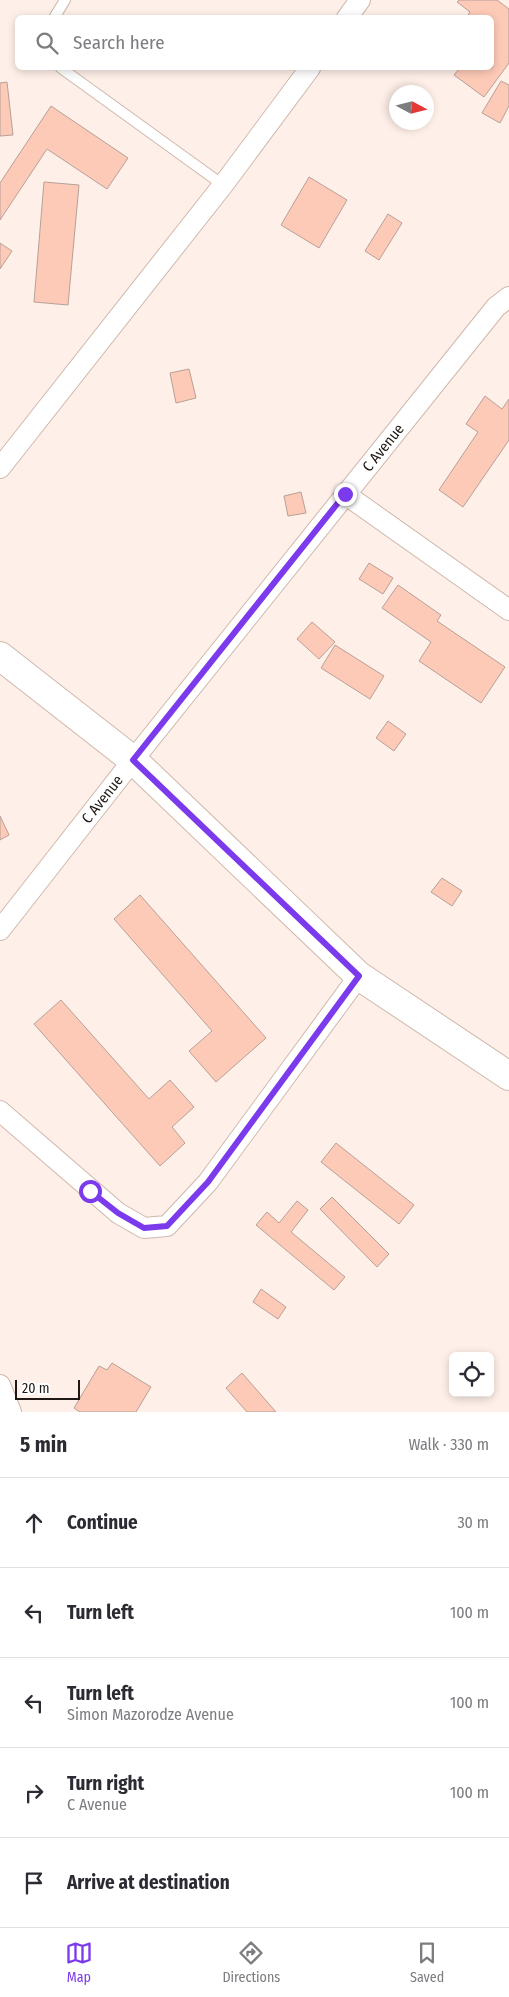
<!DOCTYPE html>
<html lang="en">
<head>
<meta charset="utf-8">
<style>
	:root { --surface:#fff; --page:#f2f2f3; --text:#2b2b33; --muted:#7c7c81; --line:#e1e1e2; --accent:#7c3aed }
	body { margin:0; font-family:"Fira Sans Condensed",sans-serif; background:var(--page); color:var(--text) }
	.controls { position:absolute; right:15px; bottom:15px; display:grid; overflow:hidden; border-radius:8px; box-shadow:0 2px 8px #0003 }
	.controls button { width:45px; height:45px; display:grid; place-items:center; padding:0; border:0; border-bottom:1px solid var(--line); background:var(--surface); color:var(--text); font:25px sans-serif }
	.compass { position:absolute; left:389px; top:85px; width:45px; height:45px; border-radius:50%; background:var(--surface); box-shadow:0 2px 8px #0003; rotate:97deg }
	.scale { position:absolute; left:15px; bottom:12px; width:65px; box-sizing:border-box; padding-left:5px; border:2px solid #201814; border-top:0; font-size:14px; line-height:18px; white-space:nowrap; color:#201814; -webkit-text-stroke:4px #fff; paint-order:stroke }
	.stop { position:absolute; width:15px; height:15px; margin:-11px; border:4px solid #7c3aed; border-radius:50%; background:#fff }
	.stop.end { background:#7c3aed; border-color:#fff; box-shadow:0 1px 5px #0008 }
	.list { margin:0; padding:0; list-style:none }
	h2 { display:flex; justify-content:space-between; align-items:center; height:65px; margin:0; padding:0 20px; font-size:21px }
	h2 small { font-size:16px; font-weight:400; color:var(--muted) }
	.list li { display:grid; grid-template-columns:32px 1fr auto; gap:15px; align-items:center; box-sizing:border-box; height:90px; padding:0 20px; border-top:1px solid var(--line) }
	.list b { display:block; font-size:19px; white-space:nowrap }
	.list p { margin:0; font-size:16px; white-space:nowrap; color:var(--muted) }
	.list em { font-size:16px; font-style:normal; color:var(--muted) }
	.icon { flex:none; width:28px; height:28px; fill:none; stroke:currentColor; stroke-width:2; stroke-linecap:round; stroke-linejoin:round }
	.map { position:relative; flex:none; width:509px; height:1412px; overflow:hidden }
	.search { position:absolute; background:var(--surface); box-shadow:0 2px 8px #0003; left:15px; right:15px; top:15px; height:55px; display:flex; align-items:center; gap:12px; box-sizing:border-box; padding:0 18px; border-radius:8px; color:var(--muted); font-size:19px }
	.sheet { height:515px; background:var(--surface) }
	nav { display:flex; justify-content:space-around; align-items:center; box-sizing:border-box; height:70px; border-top:1px solid var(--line); background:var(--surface); font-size:14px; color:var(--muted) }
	nav a { display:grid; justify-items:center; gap:2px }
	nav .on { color:var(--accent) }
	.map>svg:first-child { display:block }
</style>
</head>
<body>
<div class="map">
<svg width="509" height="1412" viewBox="0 0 509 1412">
	<rect width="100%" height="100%" fill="#feefe8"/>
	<path fill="#fdcab7" stroke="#b7a097" d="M 459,0 L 497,0 L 509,9 L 509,63 L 484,97 L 454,75 L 460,68 L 492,68 L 492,18 L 466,18 L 470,12 L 457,2 Z
		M 501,81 L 509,85 L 509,106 L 500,123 L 482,113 Z
		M 7,82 L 13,135 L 0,136 L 0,83 Z
		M 51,106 L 128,158 L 107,189 L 47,149 L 0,220 L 0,183 Z
		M 309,177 L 347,200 L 319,248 L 281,225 Z
		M 44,182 L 79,185 L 68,305 L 34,302 Z
		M 388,214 L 402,223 L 379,260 L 365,251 Z
		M 0,243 L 12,251 L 0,269 Z
		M 189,369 L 196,398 L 176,403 L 170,373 Z
		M 485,396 L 502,409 L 509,399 L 509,440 L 463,507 L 439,490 L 478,432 L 466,424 Z
		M 301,492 L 306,513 L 288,516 L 284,496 Z
		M 369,563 L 393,578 L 383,594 L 359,579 Z
		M 398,585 L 441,615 L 437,621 L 505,667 L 481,703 L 419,661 L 431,642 L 382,608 Z
		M 312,622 L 335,642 L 319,659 L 297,639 Z
		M 335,645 L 384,676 L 370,699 L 321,668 Z
		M 388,721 L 406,734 L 394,751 L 376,738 Z
		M 0,816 L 9,835 L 0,840 Z
		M 442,878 L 462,891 L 452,906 L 431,892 Z
		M 140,895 L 266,1038 L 216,1082 L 189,1051 L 212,1031 L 114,919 Z
		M 61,1000 L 149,1099 L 170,1080 L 194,1107 L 172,1127 L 185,1143 L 160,1166 L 34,1024 Z
		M 336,1143 L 414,1205 L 399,1224 L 321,1162 Z
		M 332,1197 L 389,1254 L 377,1267 L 320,1209 Z
		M 297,1201 L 308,1210 L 291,1232 L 345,1277 L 334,1290 L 256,1225 L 267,1212 L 279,1223 Z
		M 261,1289 L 286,1307 L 278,1319 L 253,1302 Z
		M 112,1363 L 151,1387 L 136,1412 L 80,1412 L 74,1408 L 99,1366 L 107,1370 Z
		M 242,1373 L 276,1412 L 247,1412 L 226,1388 Z"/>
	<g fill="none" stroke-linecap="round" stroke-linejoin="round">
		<defs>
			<path id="lane" d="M 54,18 L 65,0
				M 61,68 L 223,185"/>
			<g id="street">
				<path d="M 347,18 L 360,0"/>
				<path d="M 0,468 L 223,185 L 310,68"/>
				<path d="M 345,494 L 509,610"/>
				<path id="s1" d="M 0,930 L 133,760 L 496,307 L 509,297"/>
				<path d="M 0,1111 L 118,1213 L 144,1228 L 167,1226 L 208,1182 L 359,976"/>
				<path d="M 0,1385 L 11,1412"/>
			</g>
			<path id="secondary" d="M 0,656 L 133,760 L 359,976 L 509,1076"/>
		</defs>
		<use href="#lane" stroke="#cfb8ad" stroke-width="12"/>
		<use href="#street" stroke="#cfb8ad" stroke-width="22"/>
		<use href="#secondary" stroke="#cfb8ad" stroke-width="30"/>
		<use href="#lane" stroke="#fff" stroke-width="10"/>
		<use href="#street" stroke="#fff" stroke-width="20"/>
		<use href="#secondary" stroke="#fff" stroke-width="28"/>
	</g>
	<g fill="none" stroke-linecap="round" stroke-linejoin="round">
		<path stroke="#7c3aed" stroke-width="6" d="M 90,1191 L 118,1213 L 144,1228 L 167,1226 L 208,1182 L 359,976 L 133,760 L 345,494"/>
	</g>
	<g text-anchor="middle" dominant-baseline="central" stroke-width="4.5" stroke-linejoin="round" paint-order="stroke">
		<g font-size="15" fill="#201814" stroke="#fff">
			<text stroke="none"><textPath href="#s1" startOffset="616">C Avenue</textPath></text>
			<text stroke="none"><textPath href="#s1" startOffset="166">C Avenue</textPath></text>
		</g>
	</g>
</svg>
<div class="controls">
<button><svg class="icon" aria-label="locate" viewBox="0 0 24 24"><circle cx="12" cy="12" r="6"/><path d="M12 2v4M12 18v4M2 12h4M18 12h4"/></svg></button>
</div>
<svg class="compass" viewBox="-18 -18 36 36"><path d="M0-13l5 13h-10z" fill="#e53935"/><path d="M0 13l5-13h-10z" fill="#7c7c81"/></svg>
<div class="scale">20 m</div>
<div class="stop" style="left:90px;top:1191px"></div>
<div class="stop end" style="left:345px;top:494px"></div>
<div class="search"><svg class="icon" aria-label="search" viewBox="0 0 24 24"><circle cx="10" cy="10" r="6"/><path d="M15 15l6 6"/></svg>Search here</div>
</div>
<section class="sheet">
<h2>5 min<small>Walk · 330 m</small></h2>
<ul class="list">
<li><svg class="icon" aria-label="ahead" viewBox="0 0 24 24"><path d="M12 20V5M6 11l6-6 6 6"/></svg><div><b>Continue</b></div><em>30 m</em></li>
<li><svg class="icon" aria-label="left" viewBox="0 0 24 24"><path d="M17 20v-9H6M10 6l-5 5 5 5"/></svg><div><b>Turn left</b></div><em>100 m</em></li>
<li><svg class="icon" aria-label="left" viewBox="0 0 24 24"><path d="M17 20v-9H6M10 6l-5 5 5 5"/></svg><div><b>Turn left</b><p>Simon Mazorodze Avenue</p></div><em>100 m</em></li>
<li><svg class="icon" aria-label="right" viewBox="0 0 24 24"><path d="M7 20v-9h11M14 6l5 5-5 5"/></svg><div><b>Turn right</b><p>C Avenue</p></div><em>100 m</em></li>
<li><svg class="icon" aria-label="arrive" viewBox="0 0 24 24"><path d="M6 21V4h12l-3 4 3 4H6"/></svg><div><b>Arrive at destination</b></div></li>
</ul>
</section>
<nav>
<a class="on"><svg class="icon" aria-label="map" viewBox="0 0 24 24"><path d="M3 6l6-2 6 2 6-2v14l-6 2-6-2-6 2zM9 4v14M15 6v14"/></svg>Map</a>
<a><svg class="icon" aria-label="directions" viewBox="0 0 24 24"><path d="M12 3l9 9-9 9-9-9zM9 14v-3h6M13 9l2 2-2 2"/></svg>Directions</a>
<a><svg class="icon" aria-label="saved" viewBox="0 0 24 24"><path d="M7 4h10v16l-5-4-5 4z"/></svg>Saved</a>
</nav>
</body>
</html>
